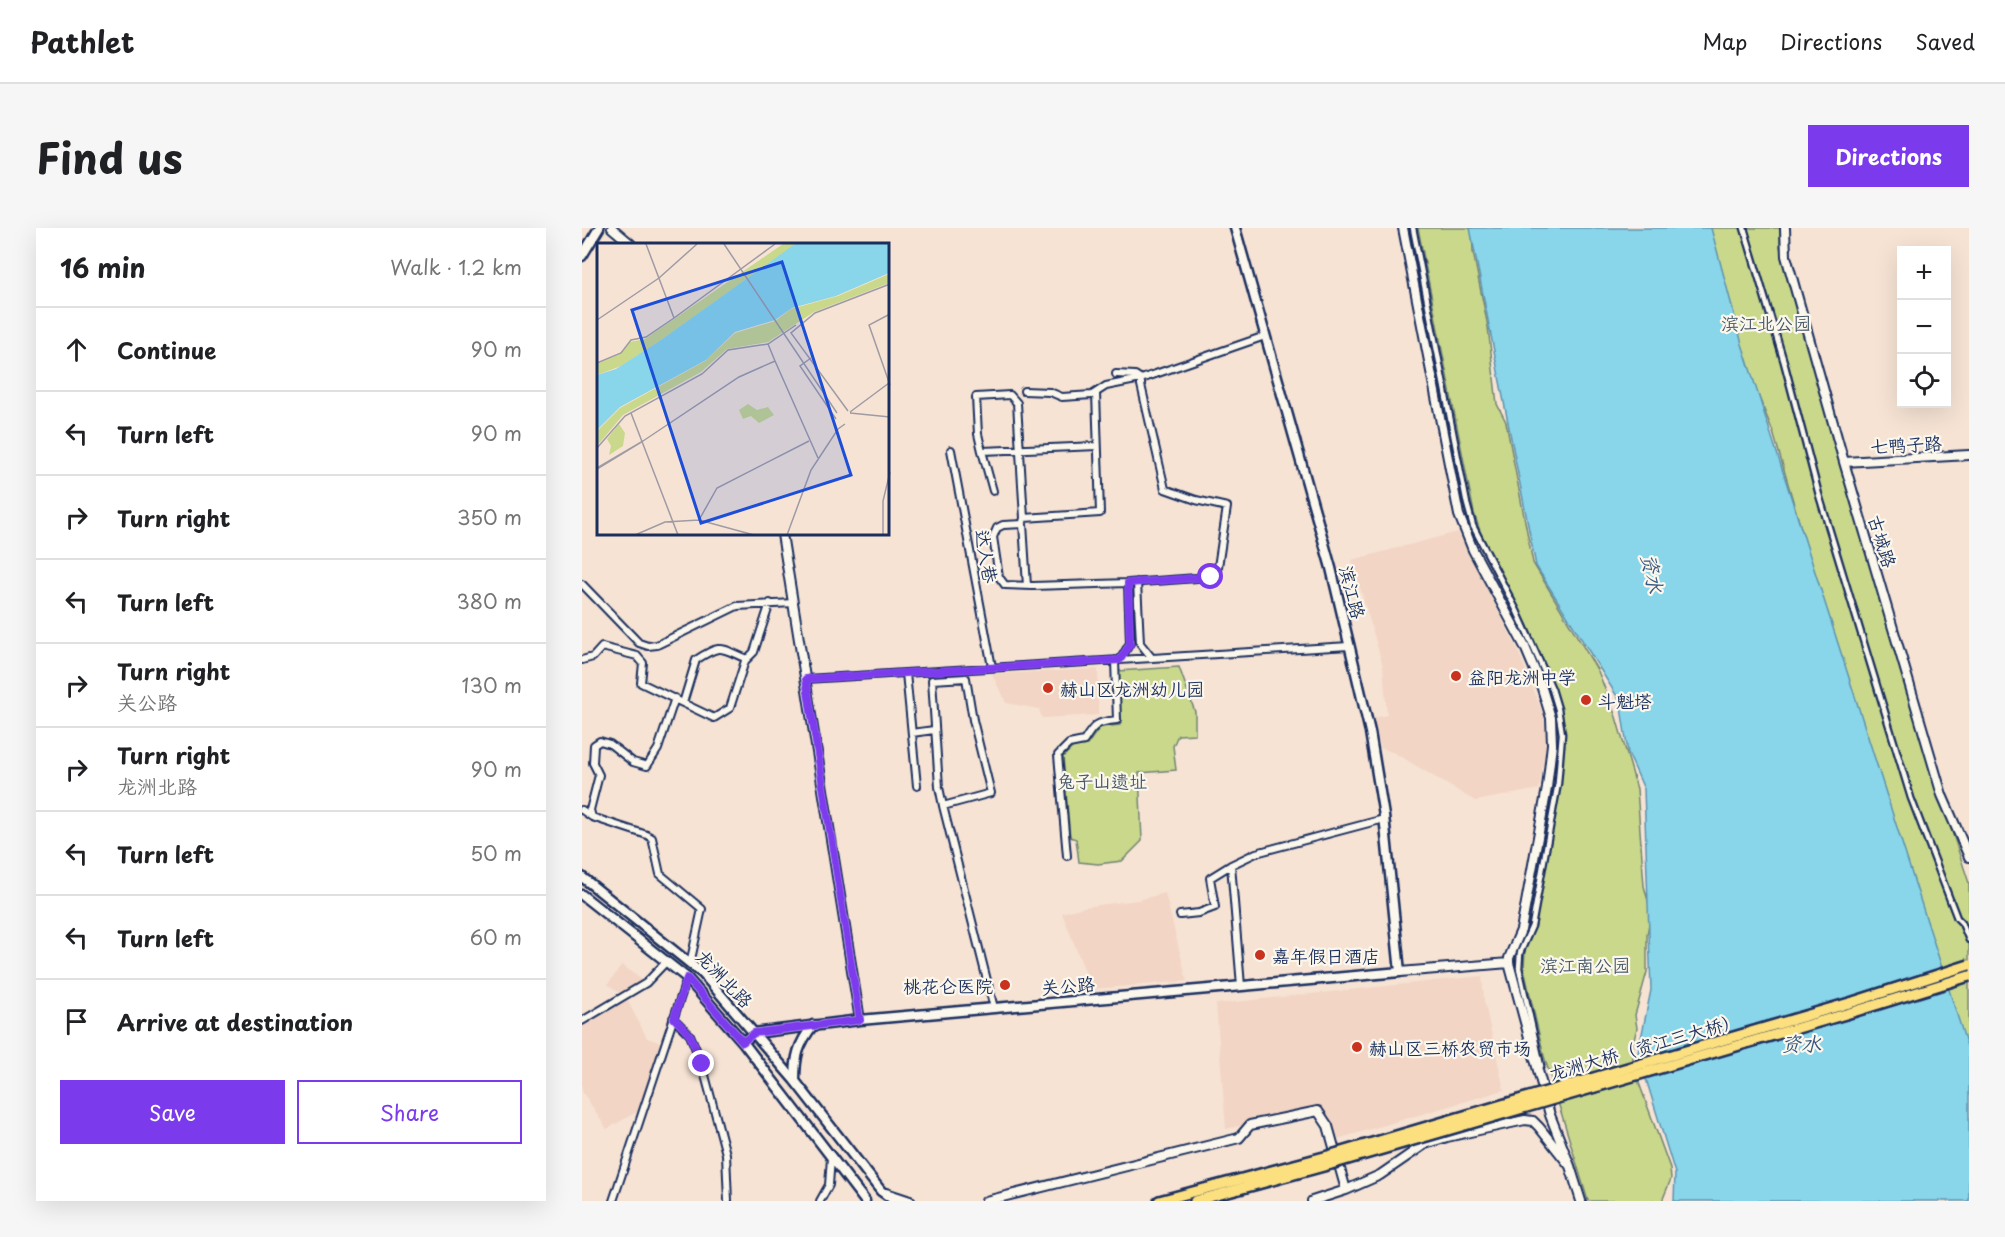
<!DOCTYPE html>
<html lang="en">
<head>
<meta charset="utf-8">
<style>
	:root { --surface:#fff; --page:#f6f6f6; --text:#202124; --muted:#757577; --line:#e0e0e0; --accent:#7c3aed }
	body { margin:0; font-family:"Playpen Sans","LXGW WenKai TC",sans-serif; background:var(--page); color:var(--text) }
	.controls { position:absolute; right:18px; top:18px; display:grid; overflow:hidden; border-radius:0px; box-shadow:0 6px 24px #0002 }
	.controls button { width:54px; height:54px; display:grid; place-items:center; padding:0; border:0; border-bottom:2px solid var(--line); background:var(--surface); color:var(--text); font:30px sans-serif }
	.stop { position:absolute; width:18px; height:18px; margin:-14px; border:4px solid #7c3aed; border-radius:50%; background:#fff }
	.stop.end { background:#7c3aed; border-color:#fff; box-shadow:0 2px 6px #0008 }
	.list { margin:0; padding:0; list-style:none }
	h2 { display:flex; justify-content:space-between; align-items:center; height:78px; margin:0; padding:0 24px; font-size:26px }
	h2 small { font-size:20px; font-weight:400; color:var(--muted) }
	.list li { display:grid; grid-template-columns:39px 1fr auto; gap:18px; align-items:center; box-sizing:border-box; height:84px; padding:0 24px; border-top:2px solid var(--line) }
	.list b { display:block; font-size:22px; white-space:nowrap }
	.list p { margin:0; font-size:20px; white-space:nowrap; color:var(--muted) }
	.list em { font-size:20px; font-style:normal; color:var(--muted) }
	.actions { display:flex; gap:12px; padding:18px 24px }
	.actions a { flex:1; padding:14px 0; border:2px solid var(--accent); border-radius:0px; text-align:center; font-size:21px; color:var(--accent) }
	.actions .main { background:var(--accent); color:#fff }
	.icon { flex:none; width:33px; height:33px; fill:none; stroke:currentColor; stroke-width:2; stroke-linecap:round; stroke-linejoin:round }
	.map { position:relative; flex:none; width:1387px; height:973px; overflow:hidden; border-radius:0px }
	header { display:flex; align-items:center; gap:36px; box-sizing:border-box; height:84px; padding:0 30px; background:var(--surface); border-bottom:2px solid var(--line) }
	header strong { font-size:28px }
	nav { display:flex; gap:33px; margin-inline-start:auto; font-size:21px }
	.intro { display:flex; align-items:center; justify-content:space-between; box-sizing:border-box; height:144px; padding:0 36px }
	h1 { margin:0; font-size:42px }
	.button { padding:15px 27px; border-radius:0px; background:var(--accent); color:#fff; font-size:21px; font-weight:700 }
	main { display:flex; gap:36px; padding:0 36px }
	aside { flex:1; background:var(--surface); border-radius:0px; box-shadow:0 6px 24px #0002 }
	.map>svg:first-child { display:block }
</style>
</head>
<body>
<header>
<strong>Pathlet</strong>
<nav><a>Map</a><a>Directions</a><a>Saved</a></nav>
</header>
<div class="intro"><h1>Find us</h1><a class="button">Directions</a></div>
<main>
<aside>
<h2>16 min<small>Walk · 1.2 km</small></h2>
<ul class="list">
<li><svg class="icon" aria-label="ahead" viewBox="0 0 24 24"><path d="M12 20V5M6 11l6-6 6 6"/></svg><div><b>Continue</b></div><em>90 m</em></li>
<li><svg class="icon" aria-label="left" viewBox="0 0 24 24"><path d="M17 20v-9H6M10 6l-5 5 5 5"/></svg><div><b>Turn left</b></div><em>90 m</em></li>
<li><svg class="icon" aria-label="right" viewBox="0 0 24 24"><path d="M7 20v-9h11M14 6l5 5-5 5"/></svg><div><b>Turn right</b></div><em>350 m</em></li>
<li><svg class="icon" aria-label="left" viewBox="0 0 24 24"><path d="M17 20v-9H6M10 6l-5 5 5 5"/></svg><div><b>Turn left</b></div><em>380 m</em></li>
<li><svg class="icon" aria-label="right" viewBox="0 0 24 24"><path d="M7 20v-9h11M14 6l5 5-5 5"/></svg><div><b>Turn right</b><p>关公路</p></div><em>130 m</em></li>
<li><svg class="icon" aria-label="right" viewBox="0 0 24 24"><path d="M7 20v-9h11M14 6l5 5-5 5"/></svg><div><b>Turn right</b><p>龙洲北路</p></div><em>90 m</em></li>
<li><svg class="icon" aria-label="left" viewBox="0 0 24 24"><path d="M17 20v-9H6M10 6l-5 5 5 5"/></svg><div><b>Turn left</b></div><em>50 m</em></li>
<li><svg class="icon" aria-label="left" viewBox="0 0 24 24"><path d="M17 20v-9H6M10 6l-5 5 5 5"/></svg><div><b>Turn left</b></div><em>60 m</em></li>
<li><svg class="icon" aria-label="arrive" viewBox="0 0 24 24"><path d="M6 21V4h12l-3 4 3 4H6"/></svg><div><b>Arrive at destination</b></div></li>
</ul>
<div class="actions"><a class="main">Save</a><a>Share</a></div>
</aside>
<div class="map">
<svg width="1387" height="973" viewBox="0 0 1387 973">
	<rect width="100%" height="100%" fill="#f6e3d4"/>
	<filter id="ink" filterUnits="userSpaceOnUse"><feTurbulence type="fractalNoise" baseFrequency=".0167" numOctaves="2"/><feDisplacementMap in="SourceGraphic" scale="12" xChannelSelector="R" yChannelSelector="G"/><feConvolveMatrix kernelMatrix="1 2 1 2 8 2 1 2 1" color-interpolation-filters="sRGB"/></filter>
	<g filter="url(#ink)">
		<path fill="#f2d5c4" d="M 876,304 L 935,420 L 962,489 L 964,514 L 957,561 L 893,573 L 813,525 L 799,520 L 791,490 L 805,487 L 801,438 L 770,332 Z
			M 516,441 L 516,487 L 460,490 L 457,481 L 424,475 L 410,446 Z
			M 583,665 L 605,753 L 510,761 L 480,685 L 502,679 L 556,672 Z
			M 40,737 L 60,752 L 38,765 L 26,756 Z
			M 900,748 L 902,772 L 922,862 L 755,911 L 750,894 L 729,881 L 644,901 L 634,776 Z
			M 45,772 L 65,810 L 79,815 L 58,882 L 25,901 L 0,863 L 0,799 Z"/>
		<path fill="#c9d88b" stroke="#728474" stroke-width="1.5" d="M 836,0 L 890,0 L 891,24 L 906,99 L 915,176 L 924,194 L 951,335 L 1016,443 L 1034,489 L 1055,561 L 1062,658 L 1069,684 L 1065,707 L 1065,744 L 1053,787 L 1055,800 L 1049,823 L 1057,855 L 1088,940 L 1089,951 L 1080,973 L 1006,973 L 962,828 L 942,741 L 943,723 L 955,687 L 977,565 L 983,513 L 980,488 L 972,458 L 945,396 L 899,306 L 892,285 Z
			M 1125,0 L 1198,0 L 1198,19 L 1343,522 L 1387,655 L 1387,848 L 1264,455 L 1191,204 L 1152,107 Z
			M 597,439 L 613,484 L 613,506 L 596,507 L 591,518 L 594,542 L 557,545 L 560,613 L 540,633 L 516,636 L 497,634 L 494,611 L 488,609 L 481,529 L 491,519 L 505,517 L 518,499 L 538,497 L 536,443 Z"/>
		<path fill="#89d5e9" stroke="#5d93b1" stroke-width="1.5" d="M 888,0 L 1129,0 L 1160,116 L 1387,824 L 1387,973 L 1092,973 L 1093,945 L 1056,825 L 1069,762 L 1062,561 L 1046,525 L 1038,473 L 954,338 Z"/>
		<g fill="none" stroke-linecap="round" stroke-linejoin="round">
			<defs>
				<path id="pedestrian" d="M 831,0 L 885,276 L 891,298 L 935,383 L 970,461 L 976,481 L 980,506 L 976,555 L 950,698 L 938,725 L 937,740 L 959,838
					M 1162,0 L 1202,134 L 1237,267 L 1329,570 L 1375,690 L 1380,695 L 1387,712"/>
				<path id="minor" d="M 442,163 L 468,164 L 480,169 L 510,167 L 524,158 L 559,151 L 683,108
					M 369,222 L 410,439
					M 400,223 L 396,206 L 394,169 L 428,167 L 435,175 L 442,290
					M 411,263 L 400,223 L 515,218
					M 441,294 L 442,290 L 518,285 L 514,165
					M 555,354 L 558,415 L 570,430
					M 0,356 L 57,415 L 66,418 L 75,417 L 155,378 L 212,375
					M 445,358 L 441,296 L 421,297 L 415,300 L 411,309 L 417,349 L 423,357 L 451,358 L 546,355 L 629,349 L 636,339 L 645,279 L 614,272 L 583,261 L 559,157 L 559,151 L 553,147 L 534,146
					M 0,432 L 11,429 L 20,419 L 55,428 L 61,435 L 59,455 L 132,490 L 148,480 L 163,433 L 172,424 L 188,375
					M 538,432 L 548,415 L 546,355
					M 324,445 L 335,558
					M 384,450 L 391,492 L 409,565 L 361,578 L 357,559 L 350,452 Z
					M 224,451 L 767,418
					M 101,475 L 114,432 C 141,414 139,421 165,431
					M 330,505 L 352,502
					M 361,578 L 412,780
					M 0,582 L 10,589 L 65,607 L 70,610 L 78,646 L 120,681 L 108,736
					M 10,589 L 8,582 L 17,547 L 11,535 L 12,517 L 18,513 L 28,516 L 51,534 L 65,538 L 76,521 L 93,470
					M 485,628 L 476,527 L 487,516 L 502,513 C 512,496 515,494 535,492 L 533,432
					M 649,637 L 659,758
					M 598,687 L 617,685 L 633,679 L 628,650 L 649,637 L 674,625 L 802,591
					M 91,790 L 108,807 L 120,836 L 144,926 L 146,973
					M 0,793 L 64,755 L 84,734
					M 31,973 L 105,750
					M 238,973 L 247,957 L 249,930"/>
				<path id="tertiary" d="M 30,0 L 49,16
					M 821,0 L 877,287 L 891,322 L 943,419 L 959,457 L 969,490 L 970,516 L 965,560 L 939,702 L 927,730 L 927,735 L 968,887 L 988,938
					M 1203,0 L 1204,28 L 1262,234 L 1360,567 L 1387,629
					M 1262,234 L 1387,227
					M 200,306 L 278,792
					M 818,744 L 927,735
					M 304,965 L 328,973
					M 404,973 L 657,910 L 668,897 L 736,883 L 746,898 L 764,962
					M 730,973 L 764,962 L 798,947 L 843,916 L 865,909 L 943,892 L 951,893 L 957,899 L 988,938 L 999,973"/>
				<path id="secondary" d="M 0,28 L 17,0
					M 0,649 L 121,746 L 213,853 L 299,963 L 313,973
					M 0,667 L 105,750 L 161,814 L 283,973
					M 161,814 L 172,805 L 278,792 L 818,744 L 802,588 L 788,504 L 749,340 L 653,0
					M 213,853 C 213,828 216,817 231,797"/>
				<path id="primary" d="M 577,973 L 746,928
					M 613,973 L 749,936"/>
			</defs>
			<use href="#pedestrian" stroke="#1b2f5e" stroke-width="9"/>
			<use href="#minor" stroke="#1b2f5e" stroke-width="10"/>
			<use href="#tertiary" stroke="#1b2f5e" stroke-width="12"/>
			<use href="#secondary" stroke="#1b2f5e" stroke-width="13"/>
			<use href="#primary" stroke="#1b2f5e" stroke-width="14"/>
			<use href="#pedestrian" stroke="#fbf7ec" stroke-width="4.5"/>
			<use href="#minor" stroke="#fbf7ec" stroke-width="6"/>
			<use href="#tertiary" stroke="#fbf7ec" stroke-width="8"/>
			<use href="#secondary" stroke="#fbf7ec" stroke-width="8"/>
			<use href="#primary" stroke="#fce080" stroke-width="9"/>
			<defs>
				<path id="primary-bridge" d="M 746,928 L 1271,774 L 1387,737
					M 749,936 L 1274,783 L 1387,748"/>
			</defs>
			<use href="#primary-bridge" stroke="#1b2f5e" stroke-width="14" stroke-linecap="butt"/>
			<use href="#primary-bridge" stroke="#fce080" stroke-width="9"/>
		</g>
	</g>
	<g fill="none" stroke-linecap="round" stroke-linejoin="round" filter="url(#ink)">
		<path stroke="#7c3aed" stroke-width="8" d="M 120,836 L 108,807 L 92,790 L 105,750 L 161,814 L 172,805 L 278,792 L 224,451 L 538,432 L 548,416 L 546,355 L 629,349"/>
	</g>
	<g fill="#c8321e" stroke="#fbf7ec" stroke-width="2">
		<circle cx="874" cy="448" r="6"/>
		<circle cx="466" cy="460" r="6"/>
		<circle cx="1004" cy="472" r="6"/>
		<circle cx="678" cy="727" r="6"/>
		<circle cx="423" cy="757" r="6"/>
		<circle cx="775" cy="819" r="6"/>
	</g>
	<g text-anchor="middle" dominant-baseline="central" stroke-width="4.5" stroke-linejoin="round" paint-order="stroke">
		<g font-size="18" fill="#465969" stroke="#fbf7ec">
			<text x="1184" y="94">滨江北公园</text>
			<text x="520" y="552">兔子山遗址</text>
			<text x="1003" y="736">滨江南公园</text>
		</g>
		<g font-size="18" fill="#1b2f5e" stroke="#fbf7ec">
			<text transform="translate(1324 216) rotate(-3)">七鸭子路</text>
			<text transform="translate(1301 313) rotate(73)">古城路</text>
			<text transform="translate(405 328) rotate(80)">达人巷</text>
			<text transform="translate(771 364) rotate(76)">滨江路</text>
			<text transform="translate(143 750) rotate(46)">龙洲北路</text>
			<text transform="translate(486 757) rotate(-5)">关公路</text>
			<text transform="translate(1062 818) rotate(-16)">龙洲大桥（资江三大桥）</text>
		</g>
		<g font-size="18" fill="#1b2f5e" stroke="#fbf7ec" text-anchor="start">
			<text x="886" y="448">益阳龙洲中学</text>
			<text x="478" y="460">赫山区龙洲幼儿园</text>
			<text x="1016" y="472">斗魁塔</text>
			<text x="690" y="727">嘉年假日酒店</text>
			<text x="411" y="757" text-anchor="end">桃花仑医院</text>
			<text x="787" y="819">赫山区三桥农贸市场</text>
		</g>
		<g font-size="20" font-style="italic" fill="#365881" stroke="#fbf7ec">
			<text transform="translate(1071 345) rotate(79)">资水</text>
			<text x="1219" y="815">资水</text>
		</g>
	</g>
	<g transform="translate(15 15)">
		<rect width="292" height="292" fill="#f6e3d4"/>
		<path d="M 186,1 L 199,1 L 63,98 L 24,123 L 0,132 L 0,121 L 23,111 L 33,99 L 48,96 ZM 292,31 L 292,40 L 217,69 L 171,99 L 130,106 L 104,129 L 26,172 L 0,203 L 0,188 L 23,165 L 108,118 L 138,90 L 178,78 L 194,66 L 241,53 ZM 151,161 L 160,167 L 171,164 L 177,172 L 162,180 L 154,173 L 146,176 L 142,167 ZM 22,181 L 28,190 L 26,203 L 12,212 L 14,203 L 10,196 Z" fill="#c9d88b"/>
		<path d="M 198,1 L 292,1 L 292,30 L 239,53 L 195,65 L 178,77 L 138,89 L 109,117 L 23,164 L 0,187 L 0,132 L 19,126 L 64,97 Z" fill="#89d5e9"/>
		<path fill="none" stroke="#9e9ba5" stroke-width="1.5" d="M 49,1 L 77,75M 127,1 L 240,170M 293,71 L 272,82 L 293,142M 0,77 L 62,35 L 100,1M 171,101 L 178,118M 214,115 L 203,123 L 239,176M 0,120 L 24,110 L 34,97 L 49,94 L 77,75 L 178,1M 251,168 L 194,90 L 218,70 L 293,41M 253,169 L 292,140M 34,170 L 81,292M 253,170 L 293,174M 46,198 L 142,134 L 178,118 L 221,215M 0,205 L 28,173 L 105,131 L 131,107 L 171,101 L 199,82M 0,225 L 46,198 L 0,226M 102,277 L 120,245 L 212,198M 38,292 L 68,279 L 102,277 L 157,292M 190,292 L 214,227 L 241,186 L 248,181M 286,292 L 286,258 L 293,229"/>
		<path fill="#1d4ed8" fill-opacity="0.15" stroke="#1d4ed8" stroke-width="3" d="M 185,19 L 254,232 L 104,280 L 35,67 Z"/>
		<rect width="292" height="292" fill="none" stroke="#1b2f5e" stroke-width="3"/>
	</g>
</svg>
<div class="controls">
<button>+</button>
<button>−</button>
<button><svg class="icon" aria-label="locate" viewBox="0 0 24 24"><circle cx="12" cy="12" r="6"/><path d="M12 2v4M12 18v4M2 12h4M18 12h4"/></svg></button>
</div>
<div class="stop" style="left:629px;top:349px"></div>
<div class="stop end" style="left:120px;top:836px"></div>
</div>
</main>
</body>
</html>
